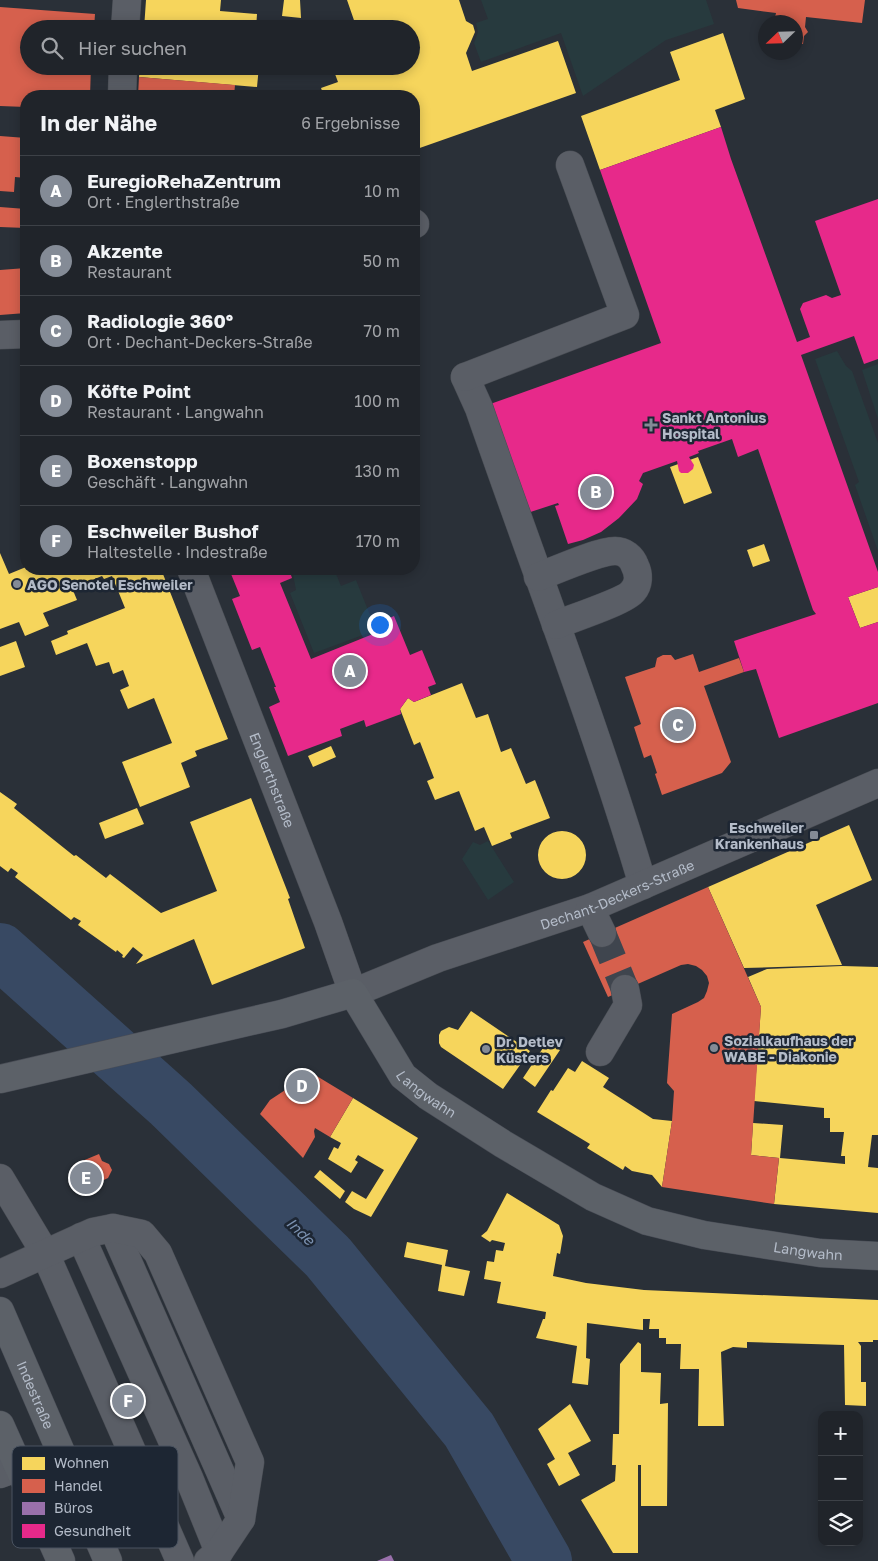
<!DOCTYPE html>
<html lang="de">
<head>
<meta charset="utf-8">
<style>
	:root { --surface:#20242a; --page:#2d3036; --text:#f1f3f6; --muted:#a2a4a8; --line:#3d4147; --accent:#848b96 }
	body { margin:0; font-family:"Golos Text",sans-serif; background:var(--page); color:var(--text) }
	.controls { position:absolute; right:15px; bottom:15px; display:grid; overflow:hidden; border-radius:10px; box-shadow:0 2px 12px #0003 }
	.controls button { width:45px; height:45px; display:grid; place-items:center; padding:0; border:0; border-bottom:1px solid var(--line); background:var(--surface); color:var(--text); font:25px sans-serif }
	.compass { position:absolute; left:758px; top:15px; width:45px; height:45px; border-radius:50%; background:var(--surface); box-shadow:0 2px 12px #0003; rotate:247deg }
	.you { position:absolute; left:379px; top:624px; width:18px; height:18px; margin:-12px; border:4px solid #fff; border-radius:50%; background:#1a73e8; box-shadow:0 0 0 8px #1a73e833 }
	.badge { display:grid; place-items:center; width:32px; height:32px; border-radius:50%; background:var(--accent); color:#fff; font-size:16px; font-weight:700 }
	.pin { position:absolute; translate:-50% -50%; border:2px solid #fff; box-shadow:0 1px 5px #0006 }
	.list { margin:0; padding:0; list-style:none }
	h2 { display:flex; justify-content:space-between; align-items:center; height:65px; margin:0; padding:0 20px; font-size:21px }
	h2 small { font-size:16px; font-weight:400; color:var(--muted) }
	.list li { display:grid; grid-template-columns:32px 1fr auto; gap:15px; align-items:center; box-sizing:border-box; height:70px; padding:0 20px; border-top:1px solid var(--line) }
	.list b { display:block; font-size:19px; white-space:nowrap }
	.list p { margin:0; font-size:16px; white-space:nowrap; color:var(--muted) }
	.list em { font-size:16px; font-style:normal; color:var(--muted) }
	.icon { flex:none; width:28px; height:28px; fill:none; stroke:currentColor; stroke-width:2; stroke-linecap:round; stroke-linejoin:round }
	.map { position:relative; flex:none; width:878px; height:1561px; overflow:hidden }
	.search { position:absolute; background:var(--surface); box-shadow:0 2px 12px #0003; left:20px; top:20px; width:400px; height:55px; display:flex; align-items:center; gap:12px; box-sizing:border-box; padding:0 18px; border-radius:28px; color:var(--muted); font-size:19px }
	.panel { position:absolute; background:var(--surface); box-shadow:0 2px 12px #0003; left:20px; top:90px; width:400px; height:485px; border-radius:20px }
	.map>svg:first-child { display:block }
</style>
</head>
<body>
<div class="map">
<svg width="878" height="1561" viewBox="0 0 878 1561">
	<rect width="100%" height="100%" fill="#2a3038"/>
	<path fill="#273a3e" d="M 481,0 L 706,0 L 714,24 L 666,40 L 583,96 L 561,33 L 481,62 L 474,43 L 478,32 L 476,23 L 488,19 Z
		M 837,351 L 846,366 L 852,371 L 878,443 L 878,551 L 855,485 L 859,482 L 815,359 Z
		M 878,364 L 878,419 L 862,370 Z
		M 292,569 L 334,569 L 341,586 L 356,580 L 374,625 L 371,632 L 314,653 L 290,593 L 296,590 Z
		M 488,841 L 514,882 L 488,900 L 462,859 L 473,842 L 480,845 Z"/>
	<path fill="#f6d55c" d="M 146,0 L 221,0 L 220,11 L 257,14 L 256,29 L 144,29 Z
		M 284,0 L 300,0 L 301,18 L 282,16 Z
		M 347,0 L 459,0 L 466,21 L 473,25 L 475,32 L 466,53 L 472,71 L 558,41 L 576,93 L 414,150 L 414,96 L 324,96 L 321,88 L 338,82 L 332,66 L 411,66 L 411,29 L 348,29 L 356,26 Z
		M 723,33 L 745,99 L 715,110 L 721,127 L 600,170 L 581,116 L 680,80 L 670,52 Z
		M 140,66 L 259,66 L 257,87 L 139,77 Z
		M 698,457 L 712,493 L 684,504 L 670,467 Z
		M 764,544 L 770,561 L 753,567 L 747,550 Z
		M 0,553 L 9,574 L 26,567 L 26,569 L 161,569 L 228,739 L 195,751 L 197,756 L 181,763 L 190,787 L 140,807 L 122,762 L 172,743 L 154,698 L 128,709 L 120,690 L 129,686 L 123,670 L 113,674 L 109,662 L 96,666 L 87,643 L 56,655 L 51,641 L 68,634 L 67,631 L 125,608 L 112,576 L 104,579 L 102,576 L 72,588 L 77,600 L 43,613 L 49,626 L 25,636 L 19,622 L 0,629 Z
		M 878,587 L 878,622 L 860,628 L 848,597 Z
		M 16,641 L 25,667 L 0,676 L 0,647 Z
		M 462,683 L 476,718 L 488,714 L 501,752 L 511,748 L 526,784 L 535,780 L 550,818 L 510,833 L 512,838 L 492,846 L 484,827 L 475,831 L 459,791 L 435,800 L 427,781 L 434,778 L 420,742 L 414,745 L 400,709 L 408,698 L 414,702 Z
		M 331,746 L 336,757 L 313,767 L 308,756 Z
		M 0,792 L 17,804 L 14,808 L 74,856 L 76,855 L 106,878 L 110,874 L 161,913 L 217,891 L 190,822 L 251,798 L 290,898 L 288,899 L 305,948 L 212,985 L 194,939 L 136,964 L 143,955 L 133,947 L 124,958 L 122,957 L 123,955 L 117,950 L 116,952 L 78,925 L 81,921 L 74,917 L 71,920 L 15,877 L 18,873 L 11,868 L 8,872 L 0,866 Z
		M 137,808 L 144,824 L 105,839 L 99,823 Z
		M 849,825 L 872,880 L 816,905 L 842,965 L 744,968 L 708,887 Z
		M538 855a24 24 0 1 1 48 0a24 24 0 1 1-48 0Z
		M 842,966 L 878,967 L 878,1135 L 872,1135 L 868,1167 L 878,1168 L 878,1213 L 774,1204 L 779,1158 L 751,1155 L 753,1123 L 783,1125 L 780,1158 L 845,1164 L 845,1156 L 841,1156 L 844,1132 L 830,1132 L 830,1118 L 824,1118 L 824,1108 L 754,1101 L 761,1007 L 748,977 L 767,969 Z
		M 471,1011 L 530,1051 L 503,1089 L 441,1047 L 439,1043 L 439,1035 L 441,1031 L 449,1027 L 458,1030 Z
		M 547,1042 L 560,1050 L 535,1087 L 523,1078 Z
		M 582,1061 L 609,1078 L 603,1087 L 653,1119 L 672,1121 L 662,1187 L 652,1175 L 632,1171 L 625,1166 L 623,1170 L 587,1148 L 590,1144 L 537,1112 L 551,1090 L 553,1091 L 568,1068 L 575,1072 Z
		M 353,1098 L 418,1138 L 371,1217 L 354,1209 L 345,1202 L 352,1191 L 366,1199 L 384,1170 L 358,1155 L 355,1160 L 358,1162 L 351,1173 L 328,1159 L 334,1147 L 338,1149 L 341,1143 L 330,1137 Z
		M 320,1170 L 345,1191 L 340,1199 L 314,1177 Z
		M 507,1193 L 559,1225 L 563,1236 L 560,1254 L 557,1253 L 553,1276 L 586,1283 L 644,1290 L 878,1300 L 878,1340 L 873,1340 L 873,1342 L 858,1342 L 861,1346 L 861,1382 L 866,1382 L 866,1406 L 845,1405 L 844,1345 L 747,1342 L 747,1348 L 733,1347 L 721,1352 L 724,1426 L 698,1426 L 699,1369 L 680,1369 L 681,1344 L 666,1344 L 666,1338 L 659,1338 L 659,1329 L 649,1329 L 650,1319 L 643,1319 L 643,1330 L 587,1323 L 586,1358 L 590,1359 L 588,1385 L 572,1383 L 577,1346 L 536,1338 L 543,1319 L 545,1319 L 546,1312 L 497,1303 L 501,1282 L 484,1279 L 487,1261 L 494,1262 L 496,1250 L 503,1251 L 505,1243 L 492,1240 L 490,1242 L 481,1236 L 487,1231 Z
		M 407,1242 L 448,1250 L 445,1266 L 470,1271 L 464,1296 L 438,1291 L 442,1265 L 404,1257 Z
		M 638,1342 L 641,1344 L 641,1372 L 661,1373 L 660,1404 L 668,1403 L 667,1506 L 641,1506 L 641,1465 L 638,1465 L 638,1553 L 613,1553 L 581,1500 L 615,1481 L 616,1465 L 612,1465 L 613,1434 L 619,1434 L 620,1364 Z
		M 570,1404 L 591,1441 L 568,1453 L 580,1475 L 559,1486 L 547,1464 L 555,1459 L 538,1429 Z"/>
	<path fill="#d6604d" d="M 736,0 L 865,0 L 862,23 L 806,17 L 805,27 L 808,32 L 804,36 L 803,44 L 796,43 L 796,22 L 774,22 L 776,13 L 738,8 Z
		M 0,7 L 95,14 L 94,29 L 29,29 L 29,66 L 91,66 L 90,96 L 26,96 L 26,107 L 0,106 Z
		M 139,77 L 235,85 L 234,96 L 138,96 Z
		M 0,136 L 26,138 L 26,178 L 15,177 L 14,192 L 0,191 Z
		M 0,207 L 26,209 L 26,228 L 0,227 Z
		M 26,268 L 26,313 L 0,315 L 0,270 Z
		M 693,654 L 699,672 L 739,658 L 744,672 L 704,686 L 731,762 L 722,773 L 662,795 L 655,774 L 657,773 L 651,755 L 644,758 L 634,727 L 641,724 L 625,677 L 655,667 L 657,658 L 663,655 L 671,655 L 675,660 Z
		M 708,887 L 761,1007 L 751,1155 L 779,1158 L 774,1204 L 662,1187 L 672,1121 L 674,1091 L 667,1083 L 672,1014 L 698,1002 L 704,998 L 707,991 L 709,983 L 707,976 L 702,970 L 696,966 L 688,964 L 681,965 L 608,997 L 583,942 Z
		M 315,1075 L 353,1098 L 330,1137 L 315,1128 L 314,1131 L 315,1137 L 303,1158 L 260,1114 L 270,1100 L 305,1077 Z
		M 99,1154 L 102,1161 L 109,1164 L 112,1170 L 108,1178 L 87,1188 L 78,1185 L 75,1178 L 78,1171 L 75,1164 Z"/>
	<path fill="#9970ab" d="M 391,1555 L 394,1561 L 377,1561 Z"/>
	<path fill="#e7298a" d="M 721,127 L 731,159 L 797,342 L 810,337 L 800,309 L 803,303 L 826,295 L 832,298 L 841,295 L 815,221 L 878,199 L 878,359 L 864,364 L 854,336 L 801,355 L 878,572 L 878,587 L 848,597 L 860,628 L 878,622 L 878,703 L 779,738 L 756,669 L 744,672 L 734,641 L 816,614 L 813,610 L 758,449 L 738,457 L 732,439 L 698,451 L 699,453 L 689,457 L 694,465 L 693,469 L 688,473 L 681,473 L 679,471 L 677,461 L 643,473 L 639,481 L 643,484 L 637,499 L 619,518 L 601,532 L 583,540 L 568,544 L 555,506 L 559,505 L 558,503 L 509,519 L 479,408 L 661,343 L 600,170 Z
		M 229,569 L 289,569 L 292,578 L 280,583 L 311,659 L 378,632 L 378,627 L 381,622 L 394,616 L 410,655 L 422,650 L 436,684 L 428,687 L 431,695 L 414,702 L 408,698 L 400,709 L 401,714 L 366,727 L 364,720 L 340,729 L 342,736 L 288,756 L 269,707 L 280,702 L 274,687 L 276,687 L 260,647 L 252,650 L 232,599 L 240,596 Z"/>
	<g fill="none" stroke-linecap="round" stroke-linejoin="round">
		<path stroke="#384963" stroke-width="56" d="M 0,951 L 171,1104 L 328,1257 L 469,1430 L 544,1561"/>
		<path stroke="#3f454e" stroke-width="28" stroke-dasharray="28 14" stroke-linecap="butt" d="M 602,933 L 625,989"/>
		<defs>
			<g id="minor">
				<path d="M 125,29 L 127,0"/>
				<path d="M 122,96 L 123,66"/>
				<path d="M 414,223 L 415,224"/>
				<path d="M 0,335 L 26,334"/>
				<path d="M 465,377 L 479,408 C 534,567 595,724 643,885"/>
				<path d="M 465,377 L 625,315 L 570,165"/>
				<path id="s1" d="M 191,569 L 328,922 L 353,993 L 438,958 L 590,908 L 878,783"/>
				<path d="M 538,577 C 556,570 599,551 615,551 C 624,551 632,557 635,566 C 639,574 639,584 633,591 C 626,601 570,619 556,625"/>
				<path d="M 590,908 L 602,933"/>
				<path d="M 600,1052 L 628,1005 L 625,989"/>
				<path d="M 0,1178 L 45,1253 L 180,1561"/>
				<path d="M 113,1228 L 241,1519"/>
				<path d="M 81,1237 L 189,1478 L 219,1552"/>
				<path d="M 0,1274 L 93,1232 L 113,1228 L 142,1234 L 158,1253 L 250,1462 L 241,1519 L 219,1552 L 208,1561"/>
				<path d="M 0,1474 L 19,1467"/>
			</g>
			<g id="major">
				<path id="s2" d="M 0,1079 L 282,1014 L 353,993 L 403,1076 L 428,1096 L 503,1144 L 593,1197 L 647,1221 L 704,1235 L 820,1253 L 878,1256"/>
				<path id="s3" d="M 0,1311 L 108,1561"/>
				<path d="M 0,1425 L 61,1561"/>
			</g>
		</defs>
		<use href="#minor" stroke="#484c53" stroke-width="29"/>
		<use href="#major" stroke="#484c55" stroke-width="29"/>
		<use href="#minor" stroke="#5a5e66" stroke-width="28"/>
		<use href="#major" stroke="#5c6168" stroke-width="28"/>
	</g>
	<g fill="#848b96" stroke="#1d2633" stroke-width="2">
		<path d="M648.5 417.5h5v5h5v5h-5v5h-5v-5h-5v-5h5z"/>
		<circle cx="17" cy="584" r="5"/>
		<rect x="809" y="830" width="10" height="10" rx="2.5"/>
		<circle cx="714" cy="1048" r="5"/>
		<circle cx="486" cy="1049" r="5"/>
	</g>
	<g text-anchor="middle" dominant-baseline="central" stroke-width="5" stroke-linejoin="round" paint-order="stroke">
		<g font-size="14" font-weight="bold" fill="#b4bcc9" stroke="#1d2633" text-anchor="start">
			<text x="662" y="417">Sankt Antonius<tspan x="662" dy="16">Hospital</tspan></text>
			<text x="27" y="584">AGO Senotel Eschweiler</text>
			<text x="804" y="827" text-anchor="end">Eschweiler<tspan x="804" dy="16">Krankenhaus</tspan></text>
			<text x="724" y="1040">Sozialkaufhaus der<tspan x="724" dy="16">WABE - Diakonie</tspan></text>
			<text x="496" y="1041">Dr. Detlev<tspan x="496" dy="16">Küsters</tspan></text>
		</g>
		<g font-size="14" fill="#b4bcc9" stroke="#1d2633">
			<text stroke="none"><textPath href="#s1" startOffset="226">Englerthstraße</textPath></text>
			<text stroke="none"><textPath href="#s1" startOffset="736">Dechant-Deckers-Straße</textPath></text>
			<text stroke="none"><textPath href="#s2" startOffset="490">Langwahn</textPath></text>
			<text stroke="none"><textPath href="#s2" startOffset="909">Langwahn</textPath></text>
			<text stroke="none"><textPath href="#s3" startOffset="91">Indestraße</textPath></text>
		</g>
		<g font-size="15" font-style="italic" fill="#7c92b1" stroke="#1d2633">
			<text transform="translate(301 1231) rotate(44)">Inde</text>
		</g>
	</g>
	<rect x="12" y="1446" width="166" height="102" rx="8" fill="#1d2633" stroke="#4a5360" stroke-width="1"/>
	<rect x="22" y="1457" width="23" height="13" fill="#f6d55c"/>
	<rect x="22" y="1479" width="23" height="14" fill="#d6604d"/>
	<rect x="22" y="1502" width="23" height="13" fill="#9970ab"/>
	<rect x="22" y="1524" width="23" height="14" fill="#e7298a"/>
	<g font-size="14" fill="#b4bcc9">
		<text x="54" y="1468">Wohnen</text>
		<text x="54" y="1491">Handel</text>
		<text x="54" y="1513">Büros</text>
		<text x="54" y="1536">Gesundheit</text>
	</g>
</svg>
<div class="controls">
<button>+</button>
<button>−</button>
<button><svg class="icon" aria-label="layers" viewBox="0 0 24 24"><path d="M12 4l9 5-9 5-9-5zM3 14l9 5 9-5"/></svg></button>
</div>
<svg class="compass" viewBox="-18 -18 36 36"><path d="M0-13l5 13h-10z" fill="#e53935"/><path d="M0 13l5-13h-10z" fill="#a2a4a8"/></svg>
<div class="you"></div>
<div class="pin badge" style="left:350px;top:671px">A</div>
<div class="pin badge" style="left:596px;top:492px">B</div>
<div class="pin badge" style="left:678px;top:725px">C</div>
<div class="pin badge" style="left:302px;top:1086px">D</div>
<div class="pin badge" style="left:86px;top:1178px">E</div>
<div class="pin badge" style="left:128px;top:1401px">F</div>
<div class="search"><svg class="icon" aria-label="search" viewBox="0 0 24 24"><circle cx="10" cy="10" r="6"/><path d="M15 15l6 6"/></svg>Hier suchen</div>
<section class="panel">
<h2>In der Nähe<small>6 Ergebnisse</small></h2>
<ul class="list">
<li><span class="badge">A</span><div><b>EuregioRehaZentrum</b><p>Ort · Englerthstraße</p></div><em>10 m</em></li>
<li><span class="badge">B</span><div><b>Akzente</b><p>Restaurant</p></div><em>50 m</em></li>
<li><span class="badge">C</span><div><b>Radiologie 360°</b><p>Ort · Dechant-Deckers-Straße</p></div><em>70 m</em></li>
<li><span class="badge">D</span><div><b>Köfte Point</b><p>Restaurant · Langwahn</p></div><em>100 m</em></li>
<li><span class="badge">E</span><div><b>Boxenstopp</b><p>Geschäft · Langwahn</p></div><em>130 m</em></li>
<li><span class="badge">F</span><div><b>Eschweiler Bushof</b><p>Haltestelle · Indestraße</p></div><em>170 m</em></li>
</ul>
</section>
</div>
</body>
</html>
